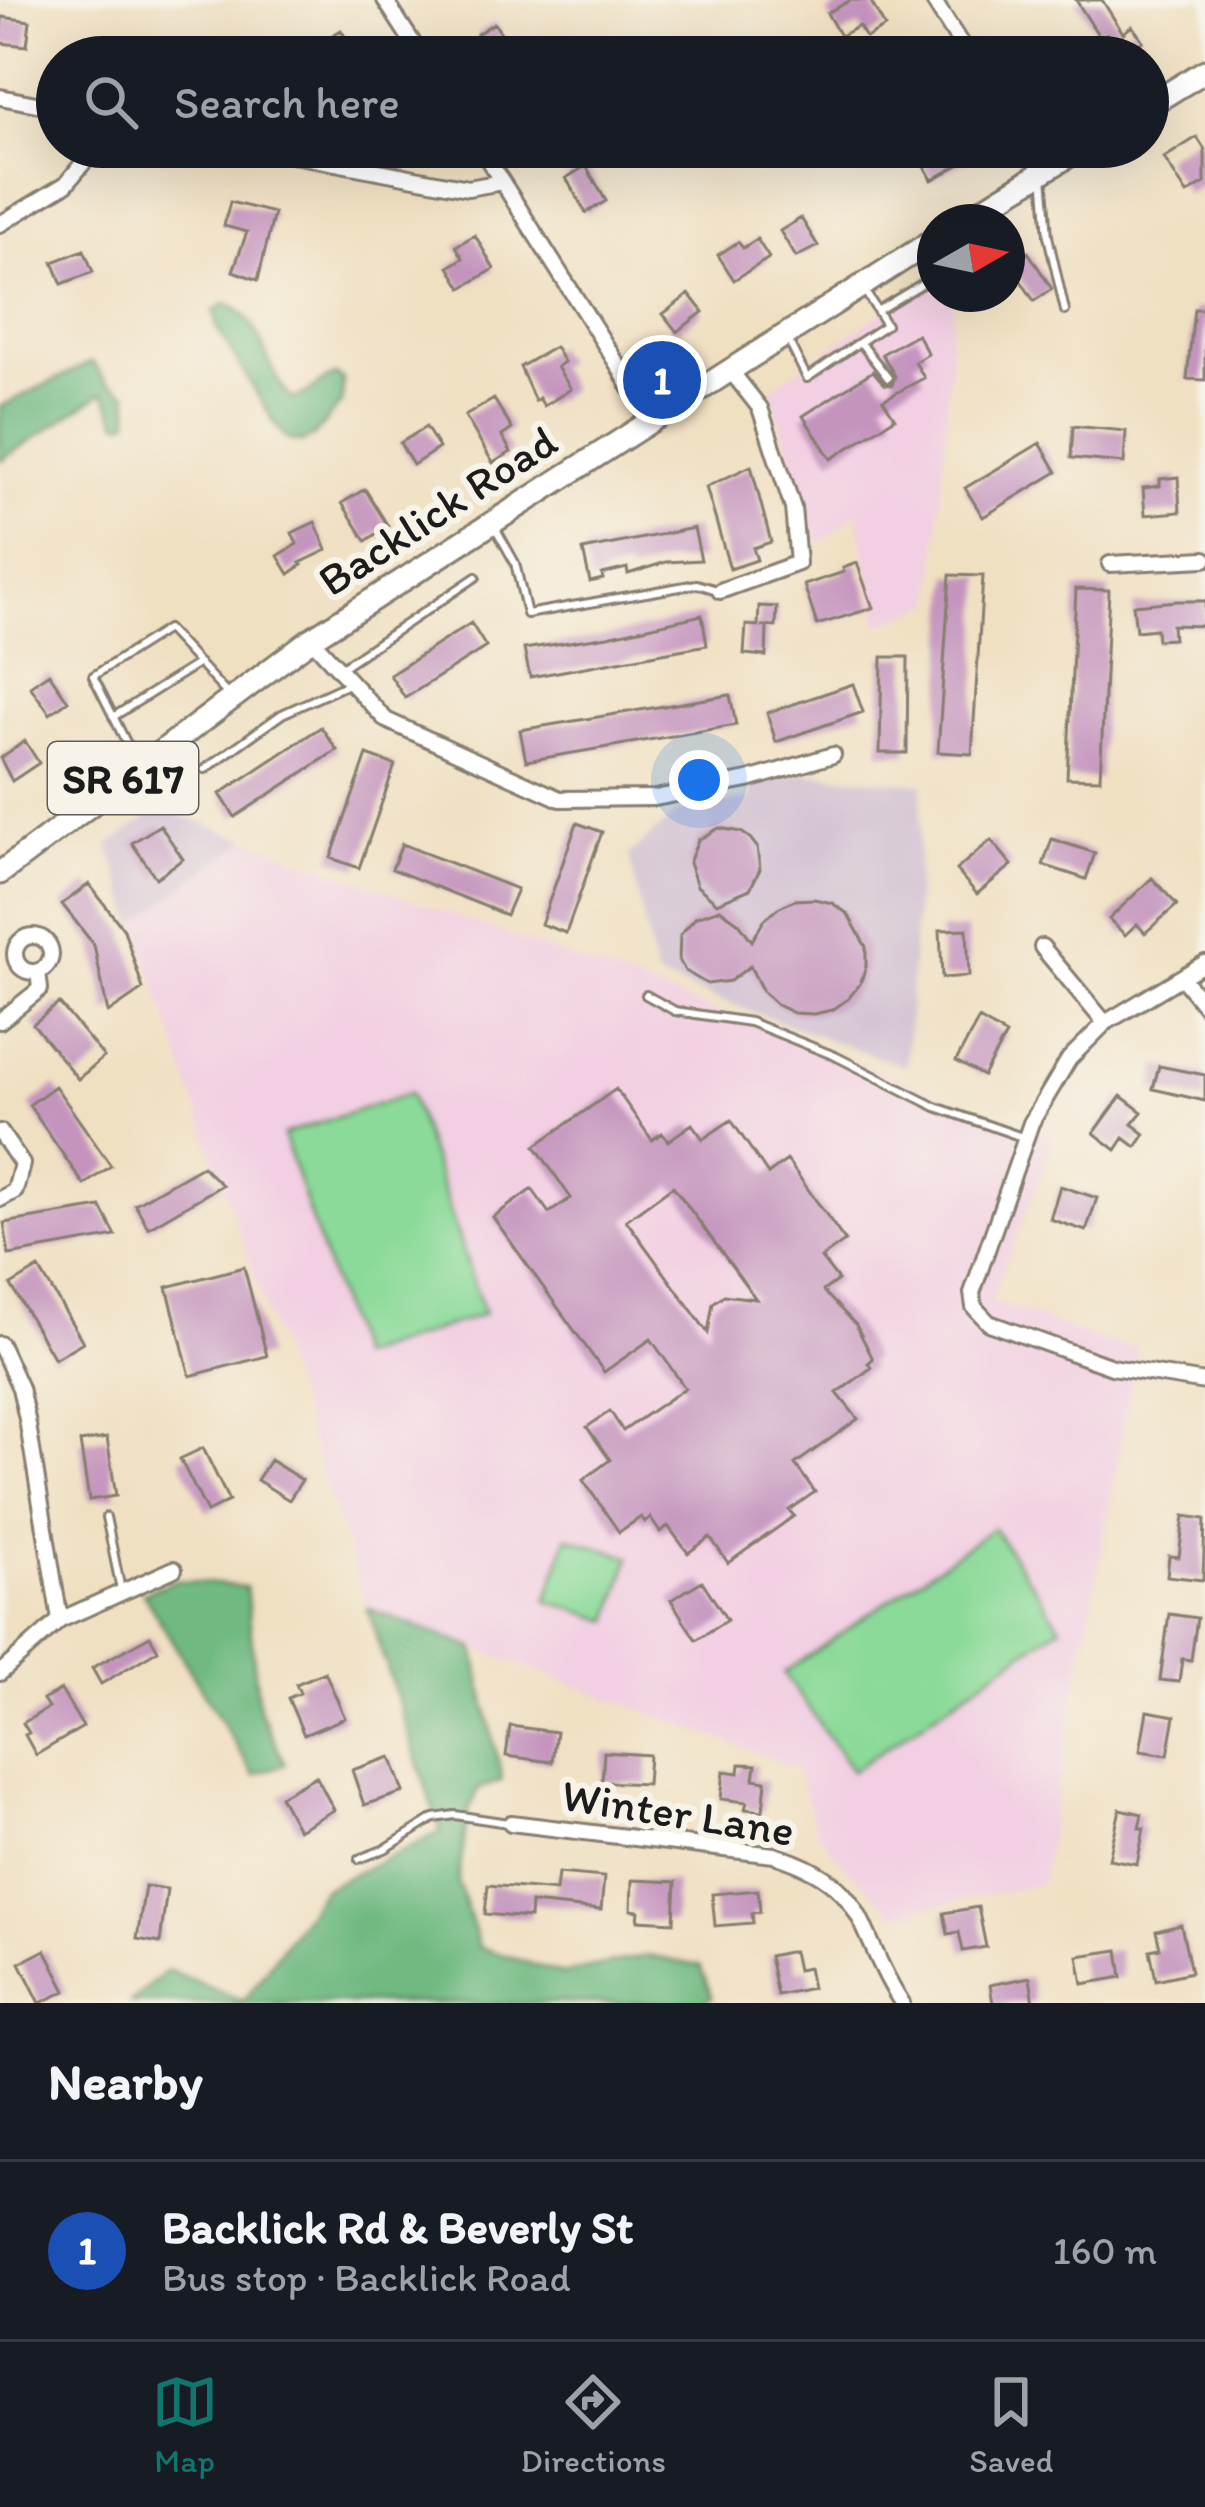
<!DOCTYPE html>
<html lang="en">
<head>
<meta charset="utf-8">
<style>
	:root { --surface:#171b24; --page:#20242c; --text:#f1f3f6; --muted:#9ea1a6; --line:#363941; --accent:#0f766e }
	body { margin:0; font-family:Itim,sans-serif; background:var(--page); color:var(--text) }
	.compass { position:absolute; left:917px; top:204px; width:108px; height:108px; border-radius:50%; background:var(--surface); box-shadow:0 12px 48px #0002; rotate:81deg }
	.you { position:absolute; left:699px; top:780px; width:42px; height:42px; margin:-30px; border:9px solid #fff; border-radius:50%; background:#1a73e8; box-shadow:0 0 0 18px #1a73e833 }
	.badge { display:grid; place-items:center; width:78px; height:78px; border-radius:50%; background:var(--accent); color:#fff; font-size:39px; font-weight:700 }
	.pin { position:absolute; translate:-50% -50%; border:6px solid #fff; box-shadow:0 3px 12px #0006 }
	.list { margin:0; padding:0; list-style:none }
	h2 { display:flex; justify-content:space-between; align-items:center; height:156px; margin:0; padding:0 48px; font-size:51px }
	h2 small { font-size:39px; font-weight:400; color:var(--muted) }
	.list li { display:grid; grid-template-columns:78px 1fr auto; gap:36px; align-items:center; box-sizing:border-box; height:180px; padding:0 48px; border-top:3px solid var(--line) }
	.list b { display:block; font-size:45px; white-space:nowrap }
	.list p { margin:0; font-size:39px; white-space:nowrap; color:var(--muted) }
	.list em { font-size:39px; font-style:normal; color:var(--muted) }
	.icon { flex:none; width:66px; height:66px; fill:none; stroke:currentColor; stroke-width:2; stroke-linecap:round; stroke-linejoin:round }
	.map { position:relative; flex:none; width:1205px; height:2003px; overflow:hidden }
	.search { position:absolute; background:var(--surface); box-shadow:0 12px 48px #0002; left:36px; right:36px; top:36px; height:132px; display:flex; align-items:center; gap:30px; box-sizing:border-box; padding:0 42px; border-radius:66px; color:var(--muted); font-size:45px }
	.sheet { height:336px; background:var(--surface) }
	nav { display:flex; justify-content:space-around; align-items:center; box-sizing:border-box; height:168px; border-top:3px solid var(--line); background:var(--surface); font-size:33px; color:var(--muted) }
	nav a { display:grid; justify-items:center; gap:6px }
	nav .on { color:var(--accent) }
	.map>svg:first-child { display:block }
</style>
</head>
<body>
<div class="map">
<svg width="1205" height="2003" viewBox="0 0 1205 2003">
	<rect width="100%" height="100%" fill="#f7f3e8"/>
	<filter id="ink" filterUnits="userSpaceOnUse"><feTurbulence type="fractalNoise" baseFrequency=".00833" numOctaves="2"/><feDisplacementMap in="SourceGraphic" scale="24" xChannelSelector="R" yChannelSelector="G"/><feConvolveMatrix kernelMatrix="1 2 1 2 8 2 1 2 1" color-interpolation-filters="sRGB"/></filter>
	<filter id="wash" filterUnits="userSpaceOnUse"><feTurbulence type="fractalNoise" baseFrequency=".004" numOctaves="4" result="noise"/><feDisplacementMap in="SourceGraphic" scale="48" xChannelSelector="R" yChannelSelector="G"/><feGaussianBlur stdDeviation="2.7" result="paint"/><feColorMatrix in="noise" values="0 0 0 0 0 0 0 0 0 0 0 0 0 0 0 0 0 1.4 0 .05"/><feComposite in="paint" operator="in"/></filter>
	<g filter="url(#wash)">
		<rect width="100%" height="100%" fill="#f0e0c2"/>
		<path fill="#f2cfe2" d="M 935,276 L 935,294 L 954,294 L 934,603 L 879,625 L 857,512 L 819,545 L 770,389 Z
			M 247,839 L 1056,1137 L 991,1300 L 1105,1342 L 1138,1348 L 1041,1884 L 895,1914 L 842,1863 L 817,1832 L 795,1767 L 367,1608 L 135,924 Z"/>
		<path fill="#cfbdd0" d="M 803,773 L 923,784 L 906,1067 L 656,977 L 629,855 L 679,811 L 751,798 L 749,784 Z
			M 160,808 L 247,839 L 135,924 L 109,845 Z"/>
		<path fill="#8bda99" stroke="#547b5a" stroke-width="3" d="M 410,1093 L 484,1314 L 357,1357 L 283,1135 Z
			M 993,1528 L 1061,1626 L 852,1771 L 784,1673 Z
			M 567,1537 L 630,1557 L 610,1621 L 547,1601 Z"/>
		<path fill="#70ba81" stroke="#466b4e" stroke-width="3" d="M 226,303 C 268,321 263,375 293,399 C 312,395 319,380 336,375 L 343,380 L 342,402 L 314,436 L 302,442 L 289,440 L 277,427 L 217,328 L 214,311 Z
			M 92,362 L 106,381 L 128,394 L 130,419 L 125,423 L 118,422 L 104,392 L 0,461 L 0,407 Z
			M 176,1580 L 246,1587 L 259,1709 L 285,1764 L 254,1775 L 143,1593 Z
			M 367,1608 L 474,1648 L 502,1780 L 479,1789 L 468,1812 L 458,1882 L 479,1947 L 562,1974 L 647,1956 L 700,1966 L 712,1997 L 700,2003 L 130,2003 L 167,1970 L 244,2001 L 323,1889 L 441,1832 Z"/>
		<g id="blocks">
			<path fill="#c494be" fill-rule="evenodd" d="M 851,0 L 870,0 L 885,27 L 866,38 L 859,26 L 840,36 L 827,13 Z
				M 1076,0 L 1102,0 L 1123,33 L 1132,26 L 1143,41 L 1122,56 L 1106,34 L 1100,38 Z
				M 2,17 L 30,21 L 27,46 L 0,43 Z
				M 494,23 L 517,57 L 470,57 L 485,46 L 477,34 Z
				M 341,30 L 353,50 L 342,57 L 297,57 Z
				M 1197,137 L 1205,150 L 1205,183 L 1187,194 L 1164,158 Z
				M 914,147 L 962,147 L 969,159 L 932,180 Z
				M 586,166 L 606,201 L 586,213 L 566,178 Z
				M 230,202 L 274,213 L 258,280 L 233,271 L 247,232 L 224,226 Z
				M 801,218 L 818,246 L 796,257 L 780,231 Z
				M 475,235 L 494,269 L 462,288 L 449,267 L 463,258 L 456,246 Z
				M 757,239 L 769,258 L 734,280 L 718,255 L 738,242 L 743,248 Z
				M 84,250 L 93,272 L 62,284 L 53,262 Z
				M 1028,252 L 1052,289 L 1034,301 L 1010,264 Z
				M 689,294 L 703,312 L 677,332 L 663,314 Z
				M 1194,309 L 1205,309 L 1205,380 L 1187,379 Z
				M 917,334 L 928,354 L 915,362 L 924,378 L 883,400 L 895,418 L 831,459 L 803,416 L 873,371 L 884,384 L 892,385 L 895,376 L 882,354 Z
				M 555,347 L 564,362 L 557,367 L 571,389 L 544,406 L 539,398 L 535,401 L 520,367 Z
				M 494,399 L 512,429 L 502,436 L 511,452 L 493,463 L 465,416 Z
				M 1073,426 L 1126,431 L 1124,463 L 1071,458 Z
				M 426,427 L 439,448 L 413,465 L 400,443 Z
				M 1040,443 L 1057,472 L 983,517 L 965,488 Z
				M 751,466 L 771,542 L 753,548 L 757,560 L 730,569 L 706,487 Z
				M 1178,477 L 1180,512 L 1145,515 L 1143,488 L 1160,486 L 1160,479 Z
				M 365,489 L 388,526 L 366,541 L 342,503 Z
				M 315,522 L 327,550 L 300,563 L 302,565 L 289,574 L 278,556 L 297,544 L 292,533 Z
				M 694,528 L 701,560 L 666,562 L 628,574 L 627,568 L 602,574 L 603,579 L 590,582 L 583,550 Z
				M 857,563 L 873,608 L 817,625 L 804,585 L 844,572 L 843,568 Z
				M 950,575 L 983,576 L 972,754 L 938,752 Z
				M 1076,589 L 1109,590 L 1100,779 L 1067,778 Z
				M 1177,601 L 1205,601 L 1205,626 L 1172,625 L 1173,639 L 1157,640 L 1156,629 L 1136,631 L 1133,605 Z
				M 759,606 L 777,607 L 776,627 L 761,626 L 767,626 L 766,656 L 744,654 L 746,625 L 758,626 Z
				M 702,615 L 707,645 L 530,677 L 524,649 L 608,636 Z
				M 471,623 L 486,647 L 405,698 L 390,675 Z
				M 882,657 L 908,657 L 907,753 L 880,753 Z
				M 49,673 L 68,701 L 50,714 L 30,686 Z
				M 853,684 L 863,712 L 776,742 L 767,713 Z
				M 730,695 L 736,725 L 526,761 L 520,730 Z
				M 321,727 L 337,750 L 235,817 L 220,794 Z
				M 25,741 L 39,763 L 12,781 L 0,758 Z
				M 367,755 L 395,765 L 359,868 L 331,858 Z
				M 577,823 L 602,832 L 566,933 L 541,924 Z
				M 160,825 L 183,859 L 156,878 L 132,843 Z
				M 719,828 L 741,832 L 750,838 L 757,847 L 760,869 L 750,889 L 717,903 L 697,886 L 689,863 L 698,840 Z
				M 1052,839 L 1095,853 L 1086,879 L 1043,865 Z
				M 991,840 L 1012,865 L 977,894 L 956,870 Z
				M 402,844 L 517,889 L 506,915 L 392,869 Z
				M 1152,878 L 1177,905 L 1145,933 L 1137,924 L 1125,935 L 1109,919 Z
				M 89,884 L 124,930 L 143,989 L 108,1013 L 94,945 L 62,904 Z
				M 814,899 L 832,903 L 848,914 L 866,947 L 866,966 L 860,984 L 848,999 L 832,1010 L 814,1014 L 794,1013 L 777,1005 L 763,992 L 750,966 L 730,981 L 707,984 L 685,971 L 679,960 L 680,935 L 696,917 L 720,909 L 739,923 L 752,941 L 764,920 L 778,908 L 795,900 Z
				M 967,929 L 969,976 L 942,978 L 940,930 Z
				M 59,1003 L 104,1057 L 78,1079 L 33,1024 Z
				M 979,1019 L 1006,1035 L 983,1076 L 956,1061 Z
				M 1159,1066 L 1205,1075 L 1205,1101 L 1153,1089 Z
				M 55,1086 L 111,1166 L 84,1185 L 29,1105 Z
				M 616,1089 L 652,1140 L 662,1133 L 668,1141 L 692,1124 L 703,1139 L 731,1120 L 768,1174 L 787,1160 L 845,1241 L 821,1258 L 838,1280 L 823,1291 L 856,1325 L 873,1359 L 868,1363 L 871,1368 L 837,1393 L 858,1419 L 795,1464 L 815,1492 L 789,1510 L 794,1516 L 728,1563 L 710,1537 L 688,1553 L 668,1526 L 660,1532 L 650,1518 L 645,1522 L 641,1517 L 619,1532 L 583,1480 L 610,1460 L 587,1427 L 610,1411 L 623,1431 L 685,1388 L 651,1339 L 604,1372 L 493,1217 L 532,1189 L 549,1213 L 571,1198 L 535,1146 ZM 673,1186 L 756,1299 L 724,1295 L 713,1303 L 708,1333 L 626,1220 Z
				M 1121,1096 L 1142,1112 L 1132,1124 L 1145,1134 L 1136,1147 L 1124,1138 L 1116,1150 L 1094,1133 Z
				M 202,1166 L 222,1185 L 148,1228 L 135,1204 Z
				M 1060,1186 L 1097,1198 L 1086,1231 L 1050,1219 Z
				M 101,1207 L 116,1236 L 9,1255 L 4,1223 Z
				M 244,1267 L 267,1356 L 190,1376 L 167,1287 Z
				M 39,1268 L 83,1342 L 54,1359 L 11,1285 Z
				M 107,1438 L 116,1496 L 89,1500 L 80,1442 Z
				M 203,1448 L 229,1501 L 207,1512 L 180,1459 Z
				M 270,1460 L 302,1480 L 289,1500 L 257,1480 Z
				M 1184,1516 L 1205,1519 L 1203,1580 L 1167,1576 L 1169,1556 L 1179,1557 Z
				M 702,1581 L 727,1620 L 696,1640 L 671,1600 Z
				M 1169,1614 L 1197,1618 L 1191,1660 L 1182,1659 L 1179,1682 L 1160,1680 Z
				M 150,1636 L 158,1650 L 101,1684 L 92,1668 Z
				M 325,1672 L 345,1718 L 304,1735 L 288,1698 L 300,1693 L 296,1684 Z
				M 61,1690 L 83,1727 L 36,1755 L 25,1735 L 29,1733 L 23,1723 L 48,1708 L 43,1700 Z
				M 1147,1711 L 1175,1716 L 1168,1755 L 1140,1751 Z
				M 510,1726 L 556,1732 L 552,1762 L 506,1756 Z
				M 604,1752 L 649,1755 L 647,1784 L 602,1782 Z
				M 391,1757 L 404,1792 L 364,1805 L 352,1770 Z
				M 740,1764 L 756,1765 L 754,1779 L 766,1781 L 763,1811 L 745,1809 L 747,1802 L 721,1799 L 724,1771 L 739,1773 Z
				M 316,1776 L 334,1810 L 298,1830 L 280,1796 Z
				M 1120,1809 L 1142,1814 L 1139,1828 L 1144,1828 L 1137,1864 L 1109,1859 Z
				M 558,1873 L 604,1877 L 601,1910 L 531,1903 L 530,1918 L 485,1914 L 488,1885 L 556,1891 Z
				M 632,1880 L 676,1882 L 674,1922 L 638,1920 L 639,1911 L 631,1910 Z
				M 145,1886 L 167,1889 L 160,1943 L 137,1939 Z
				M 758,1890 L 760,1912 L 752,1913 L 753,1923 L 715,1926 L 712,1894 Z
				M 978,1907 L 986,1947 L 963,1951 L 959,1932 L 948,1934 L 944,1913 Z
				M 1181,1925 L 1191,1972 L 1156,1980 L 1150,1950 L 1160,1948 L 1156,1931 Z
				M 45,1950 L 66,1991 L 40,2003 L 20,1963 Z
				M 1118,1950 L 1122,1977 L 1083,1984 L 1078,1956 Z
				M 793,1951 L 797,1970 L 808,1968 L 812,1988 L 777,1995 L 769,1956 Z
				M 1030,1977 L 1034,2003 L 993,2003 L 990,1985 Z"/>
		</g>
	</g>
	<g filter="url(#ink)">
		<use href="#blocks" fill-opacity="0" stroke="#867e6f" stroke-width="3"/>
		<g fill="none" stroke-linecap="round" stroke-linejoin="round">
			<defs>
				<path id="service" d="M 1043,175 L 1048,236 L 1065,311
					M 928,248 L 935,263
					M 877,311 L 935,276
					M 787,338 L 807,378 L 860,342 L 888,378
					M 860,342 L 886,325 L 866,293
					M 496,529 L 515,563 L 527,614 L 697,584 L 717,590
					M 342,667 L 476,577
					M 113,717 L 199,663
					M 136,762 L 93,676 L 167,629 L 228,695
					M 205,769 L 282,714 L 348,684
					M 646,995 L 675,1011 L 750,1022 L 835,1056 L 936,1107 L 1022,1137
					M 106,1517 L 121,1590
					M 359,1859 L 385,1849 L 434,1818 L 455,1815 L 508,1823"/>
				<path id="minor" d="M 385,0 L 422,57
					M 933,0 L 969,57
					M 0,97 L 57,108
					M 251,147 L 468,188 L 502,182
					M 480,147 L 618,365 L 648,420
					M 1027,147 L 1043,172
					M 0,224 L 66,184 L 96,147
					M 1110,564 L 1205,559
					M 720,591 L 798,563 L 793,508 L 760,408 L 730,370
					M 311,639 L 386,720 L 560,799 L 655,798 L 748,780 L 833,755
					M15 954a18 18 0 1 1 36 0a18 18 0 1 1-36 0Z
					M 1042,947 L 1105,1023
					M 1205,963 L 1105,1023 L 1069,1059 L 1031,1123 L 972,1293 L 974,1307 L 989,1323 L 1112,1367 L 1205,1382
					M 1183,979 L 1205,1006
					M 0,1021 L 40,989 L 38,971
					M 0,1132 L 22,1164 L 15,1191 L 0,1199
					M 0,1344 L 20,1388 L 27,1419 L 60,1620 L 0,1673
					M 60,1620 L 174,1569
					M 511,1823 L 774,1855 C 873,1886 854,1930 902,2003"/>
				<path id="primary" d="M 1148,106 L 1205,71
					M 962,222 L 1083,147
					M 0,873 L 311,639 L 935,239"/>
			</defs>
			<use href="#service" stroke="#867e6f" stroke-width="12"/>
			<use href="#minor" stroke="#867e6f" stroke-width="20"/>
			<use href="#primary" stroke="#867e6f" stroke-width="27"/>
			<use href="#service" stroke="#fff" stroke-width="6"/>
			<use href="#minor" stroke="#fff" stroke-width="14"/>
			<use href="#primary" stroke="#fff" stroke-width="21"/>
		</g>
	</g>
	<g text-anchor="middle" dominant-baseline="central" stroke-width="12" stroke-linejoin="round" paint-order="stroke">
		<rect fill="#f7f3e8" stroke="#5e5c59" stroke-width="3" x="48" y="742" width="150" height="72" rx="9"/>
		<g font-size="42" font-weight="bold" fill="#1c1c1c">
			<text x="123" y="778">SR 617</text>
		</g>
		<g font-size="45" fill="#1c1c1c" stroke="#f7f3e8">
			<text transform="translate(437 510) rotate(-33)">Backlick Road</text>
			<text transform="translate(678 1812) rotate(9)">Winter Lane</text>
		</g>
	</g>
</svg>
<svg class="compass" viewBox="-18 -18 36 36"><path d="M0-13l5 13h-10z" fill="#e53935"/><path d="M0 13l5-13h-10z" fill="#9ea1a6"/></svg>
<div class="you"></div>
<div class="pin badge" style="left:662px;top:380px;background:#1a4fb4">1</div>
<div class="search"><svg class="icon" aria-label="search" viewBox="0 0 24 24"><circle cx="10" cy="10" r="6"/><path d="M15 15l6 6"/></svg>Search here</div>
</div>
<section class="sheet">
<h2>Nearby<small></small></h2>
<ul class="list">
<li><span class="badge" style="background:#1a4fb4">1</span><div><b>Backlick Rd &amp; Beverly St</b><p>Bus stop · Backlick Road</p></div><em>160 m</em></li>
</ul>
</section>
<nav>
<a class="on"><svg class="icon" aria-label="map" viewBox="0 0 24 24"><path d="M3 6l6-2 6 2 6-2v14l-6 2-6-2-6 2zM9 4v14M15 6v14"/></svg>Map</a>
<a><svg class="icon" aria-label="directions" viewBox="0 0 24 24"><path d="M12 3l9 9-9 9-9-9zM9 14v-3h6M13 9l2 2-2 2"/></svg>Directions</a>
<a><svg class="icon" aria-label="saved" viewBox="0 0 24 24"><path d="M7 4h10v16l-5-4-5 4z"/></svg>Saved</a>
</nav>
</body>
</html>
